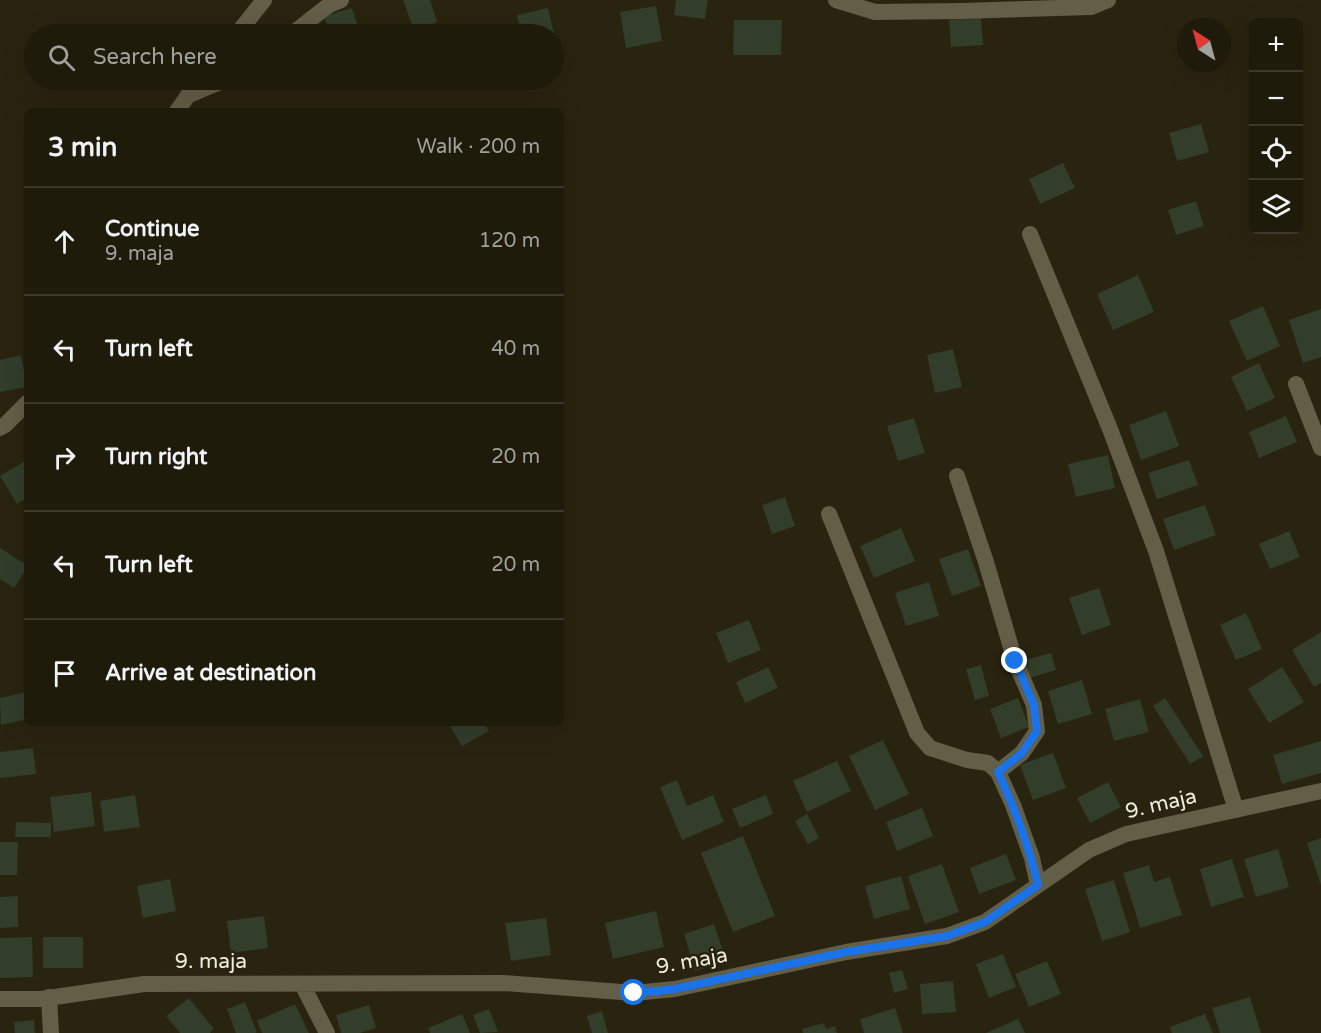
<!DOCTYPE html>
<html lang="en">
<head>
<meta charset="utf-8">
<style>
	:root { --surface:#1e1b0b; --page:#262414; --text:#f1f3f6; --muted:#a1a19d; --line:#3c392c }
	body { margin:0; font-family:"Varela Round",sans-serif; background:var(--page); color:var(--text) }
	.controls { position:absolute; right:18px; top:18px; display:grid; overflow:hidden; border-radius:9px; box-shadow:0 6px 24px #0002 }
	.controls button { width:54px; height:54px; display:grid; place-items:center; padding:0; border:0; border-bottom:2px solid var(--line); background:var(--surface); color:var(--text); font:30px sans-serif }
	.compass { position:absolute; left:1177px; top:18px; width:54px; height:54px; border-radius:50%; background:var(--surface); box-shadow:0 6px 24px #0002; rotate:324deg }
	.stop { position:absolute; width:18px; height:18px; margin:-14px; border:4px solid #1a73e8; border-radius:50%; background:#fff }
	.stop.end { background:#1a73e8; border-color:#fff; box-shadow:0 2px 6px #0008 }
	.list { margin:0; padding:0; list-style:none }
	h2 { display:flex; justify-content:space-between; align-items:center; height:78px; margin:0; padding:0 24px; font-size:26px }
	h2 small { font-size:20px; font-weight:400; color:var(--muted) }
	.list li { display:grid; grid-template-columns:39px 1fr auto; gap:18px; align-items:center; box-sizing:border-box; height:108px; padding:0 24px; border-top:2px solid var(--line) }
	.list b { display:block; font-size:22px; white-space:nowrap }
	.list p { margin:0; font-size:20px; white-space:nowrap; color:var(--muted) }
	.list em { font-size:20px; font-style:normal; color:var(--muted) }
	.icon { flex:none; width:33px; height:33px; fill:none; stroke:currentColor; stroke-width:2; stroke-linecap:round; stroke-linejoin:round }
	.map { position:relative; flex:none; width:1321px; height:1033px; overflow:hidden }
	.search { position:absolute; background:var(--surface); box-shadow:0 6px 24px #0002; left:24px; top:24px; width:540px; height:66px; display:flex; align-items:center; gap:15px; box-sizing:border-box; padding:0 21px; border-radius:33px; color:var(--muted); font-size:22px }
	.panel { position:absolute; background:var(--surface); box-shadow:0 6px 24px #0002; left:24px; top:108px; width:540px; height:618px; border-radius:9px }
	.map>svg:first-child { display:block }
</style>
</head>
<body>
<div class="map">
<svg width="1321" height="1033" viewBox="0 0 1321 1033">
	<rect width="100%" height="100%" fill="#28240f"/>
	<path fill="#323d2a" d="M 403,0 L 430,0 L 437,22 L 414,30 Z
		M 676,0 L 708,0 L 705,19 L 674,15 Z
		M 656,6 L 662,41 L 626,48 L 620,12 Z
		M 352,8 L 359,31 L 348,34 L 330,34 L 324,16 Z
		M 548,8 L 554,34 L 521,34 L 517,15 Z
		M 981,18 L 983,45 L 951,47 L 949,20 Z
		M 734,20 L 782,20 L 781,55 L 733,55 Z
		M 1201,124 L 1209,152 L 1177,161 L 1169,133 Z
		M 1063,163 L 1075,188 L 1040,204 L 1029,179 Z
		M 1196,201 L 1204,226 L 1176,235 L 1168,210 Z
		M 1138,275 L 1154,312 L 1113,330 L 1097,294 Z
		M 1263,306 L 1280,346 L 1247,361 L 1229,321 Z
		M 1321,309 L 1321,357 L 1303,363 L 1289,320 Z
		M 953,349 L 962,387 L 935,393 L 927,355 Z
		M 21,355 L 27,387 L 0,392 L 0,360 Z
		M 1259,363 L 1275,398 L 1247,411 L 1231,377 Z
		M 1166,411 L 1179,446 L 1141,460 L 1129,425 Z
		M 1286,416 L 1297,442 L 1259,458 L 1249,432 Z
		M 914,418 L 925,453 L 898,461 L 887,426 Z
		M 1108,455 L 1115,488 L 1076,497 L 1068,464 Z
		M 27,460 L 27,498 L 17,504 L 0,476 Z
		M 1189,460 L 1198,485 L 1157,499 L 1148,473 Z
		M 785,497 L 795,526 L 772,534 L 762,505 Z
		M 1205,505 L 1216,535 L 1174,550 L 1163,519 Z
		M 901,528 L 915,561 L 874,578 L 860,546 Z
		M 1289,531 L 1300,557 L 1270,569 L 1259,544 Z
		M 0,548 L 27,565 L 27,568 L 14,588 L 0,579 Z
		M 968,549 L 981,586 L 952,596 L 939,559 Z
		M 929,582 L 939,616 L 906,626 L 895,593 Z
		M 1099,588 L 1111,625 L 1082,635 L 1069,598 Z
		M 1246,613 L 1262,649 L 1236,660 L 1220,625 Z
		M 749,620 L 761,650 L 728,663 L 716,633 Z
		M 1321,632 L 1321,683 L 1314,687 L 1292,650 Z
		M 1051,653 L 1056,670 L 1029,678 L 1024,660 Z
		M 981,665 L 989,696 L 975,700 L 966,669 Z
		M 768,667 L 778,688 L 745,703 L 736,682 Z
		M 1282,667 L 1304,702 L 1269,723 L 1248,689 Z
		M 1082,680 L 1092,714 L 1058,724 L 1048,691 Z
		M 27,692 L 27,719 L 1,725 L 0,698 Z
		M 1018,698 L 1029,727 L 1001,738 L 990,709 Z
		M 1165,698 L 1203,756 L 1190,764 L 1153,706 Z
		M 1140,699 L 1149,732 L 1114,741 L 1105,709 Z
		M 448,723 L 484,723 L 489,731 L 462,746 Z
		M 883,740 L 909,794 L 875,810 L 849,756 Z
		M 1321,741 L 1321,773 L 1282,784 L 1273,755 Z
		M 33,748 L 36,774 L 0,778 L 0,752 Z
		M 1053,753 L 1066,788 L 1033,800 L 1020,765 Z
		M 837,761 L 851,791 L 807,812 L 793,781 Z
		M 677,780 L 687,806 L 713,795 L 724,822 L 682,840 L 660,787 Z
		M 1108,782 L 1121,807 L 1090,823 L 1077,798 Z
		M 91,792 L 95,826 L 54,832 L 50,797 Z
		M 135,795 L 140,827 L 104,832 L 100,801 Z
		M 766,795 L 773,814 L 740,828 L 732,809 Z
		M 922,808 L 933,836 L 897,851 L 886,822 Z
		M 807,814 L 819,838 L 808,844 L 795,821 Z
		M 16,822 L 51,823 L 51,837 L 15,837 Z
		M 743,836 L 775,916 L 733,932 L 701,853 Z
		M 1321,838 L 1321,885 L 1307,843 Z
		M 0,842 L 18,842 L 17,875 L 0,875 Z
		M 1278,849 L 1289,887 L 1256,897 L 1244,859 Z
		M 1006,854 L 1016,880 L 979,894 L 970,868 Z
		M 1232,859 L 1244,897 L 1211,907 L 1200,869 Z
		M 942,864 L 959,912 L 925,924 L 908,876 Z
		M 1149,865 L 1154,882 L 1170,877 L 1182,915 L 1140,928 L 1123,873 Z
		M 901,876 L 910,909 L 874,919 L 865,886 Z
		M 170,879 L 176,911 L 143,918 L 137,886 Z
		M 1114,880 L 1130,932 L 1102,941 L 1085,889 Z
		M 18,896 L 18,927 L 0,928 L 0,897 Z
		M 656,911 L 664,947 L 613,959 L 605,923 Z
		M 264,916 L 268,948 L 231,953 L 227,921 Z
		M 546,918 L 551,955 L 511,961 L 505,923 Z
		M 714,924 L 726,961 L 695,971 L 684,934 Z
		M 32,937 L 33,977 L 0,978 L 0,938 Z
		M 43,937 L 83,937 L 83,968 L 43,968 Z
		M 1003,954 L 1016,987 L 989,998 L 976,964 Z
		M 1047,961 L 1061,994 L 1029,1007 L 1015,974 Z
		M 902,970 L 908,989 L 894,993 L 889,973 Z
		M 953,981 L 956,1012 L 922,1014 L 920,984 Z
		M 1250,997 L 1261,1033 L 1220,1033 L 1212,1008 Z
		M 189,998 L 214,1029 L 210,1033 L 180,1033 L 166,1016 Z
		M 245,1002 L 257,1032 L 255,1033 L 236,1033 L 227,1009 Z
		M 295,1004 L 309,1033 L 262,1033 L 257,1021 Z
		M 369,1005 L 376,1028 L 360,1033 L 341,1033 L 336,1015 Z
		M 895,1008 L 903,1033 L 864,1033 L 860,1019 Z
		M 489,1009 L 498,1032 L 480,1033 L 473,1015 Z
		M 602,1011 L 608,1033 L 592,1033 L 587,1016 Z
		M 462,1014 L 470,1033 L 430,1033 L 428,1028 Z
		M 1205,1014 L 1213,1033 L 1172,1033 L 1170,1027 Z
		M 1018,1019 L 1025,1033 L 986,1033 Z
		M 34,1020 L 35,1033 L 15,1033 L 14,1022 Z
		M 824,1023 L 826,1029 L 835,1026 L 837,1033 L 803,1033 L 802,1029 Z"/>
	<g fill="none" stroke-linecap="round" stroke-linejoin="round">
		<path stroke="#625e47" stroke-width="16" d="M 836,0 L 875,12 L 961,11 L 1091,7 L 1108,0
			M 237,34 L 264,0
			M 292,34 L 329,5 L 341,0
			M 187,96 L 225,80
			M 177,111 L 194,87
			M 1030,234 L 1110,429 L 1156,551 L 1236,810
			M 1296,384 L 1321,448
			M 0,428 L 5,425 L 27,403
			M 957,476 L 986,562 L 1015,661 L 1034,705 L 1037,731 L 1022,753 L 998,772
			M 829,514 L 917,733 L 930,748 L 967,760 L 988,763 L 998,772 L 1013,805 L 1032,858 L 1038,885
			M 302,984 L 327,1033
			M 49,997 L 51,1033
			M 0,999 L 41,999 L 144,984 L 504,983 L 634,993 L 675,989 L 846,952 L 947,936 L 985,922 L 1089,850 L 1126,834 L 1321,791"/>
	</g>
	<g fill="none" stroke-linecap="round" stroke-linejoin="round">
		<path stroke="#1a73e8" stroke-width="8" d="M 634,993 L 675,989 L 846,952 L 947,936 L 985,922 L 1038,885 C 1029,846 1015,809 998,772 L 1022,753 L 1037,731 L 1034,705 L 1015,661"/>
	</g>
	<g text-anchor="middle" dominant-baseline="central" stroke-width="5" stroke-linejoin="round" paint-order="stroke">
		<g font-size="21" fill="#eeecdf" stroke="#28240f">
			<text transform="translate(1161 804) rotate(-13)">9. maja</text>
			<text x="211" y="961">9. maja</text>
			<text transform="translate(692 961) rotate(-10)">9. maja</text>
		</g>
	</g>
</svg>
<div class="controls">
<button>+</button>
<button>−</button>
<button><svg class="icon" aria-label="locate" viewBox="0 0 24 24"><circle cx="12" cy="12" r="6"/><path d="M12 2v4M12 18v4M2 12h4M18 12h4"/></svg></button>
<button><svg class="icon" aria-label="layers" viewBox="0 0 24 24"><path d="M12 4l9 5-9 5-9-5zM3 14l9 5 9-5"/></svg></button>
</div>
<svg class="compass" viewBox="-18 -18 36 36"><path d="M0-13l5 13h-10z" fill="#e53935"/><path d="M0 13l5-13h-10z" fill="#a1a19d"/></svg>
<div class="stop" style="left:634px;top:993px"></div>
<div class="stop end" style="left:1015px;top:661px"></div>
<div class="search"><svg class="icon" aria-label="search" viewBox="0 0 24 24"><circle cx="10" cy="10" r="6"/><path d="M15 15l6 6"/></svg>Search here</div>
<section class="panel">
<h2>3 min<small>Walk · 200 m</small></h2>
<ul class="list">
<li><svg class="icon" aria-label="ahead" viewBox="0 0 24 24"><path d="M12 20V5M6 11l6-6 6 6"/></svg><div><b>Continue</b><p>9. maja</p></div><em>120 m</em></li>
<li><svg class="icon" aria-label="left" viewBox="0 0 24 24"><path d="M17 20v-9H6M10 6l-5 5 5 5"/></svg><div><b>Turn left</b></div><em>40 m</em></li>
<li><svg class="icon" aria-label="right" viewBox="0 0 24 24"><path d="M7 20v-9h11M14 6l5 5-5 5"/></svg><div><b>Turn right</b></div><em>20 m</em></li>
<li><svg class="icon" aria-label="left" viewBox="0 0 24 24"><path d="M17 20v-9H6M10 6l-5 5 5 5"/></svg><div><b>Turn left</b></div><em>20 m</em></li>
<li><svg class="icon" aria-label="arrive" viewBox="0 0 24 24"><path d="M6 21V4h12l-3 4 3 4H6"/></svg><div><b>Arrive at destination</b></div></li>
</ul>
</section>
</div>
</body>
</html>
